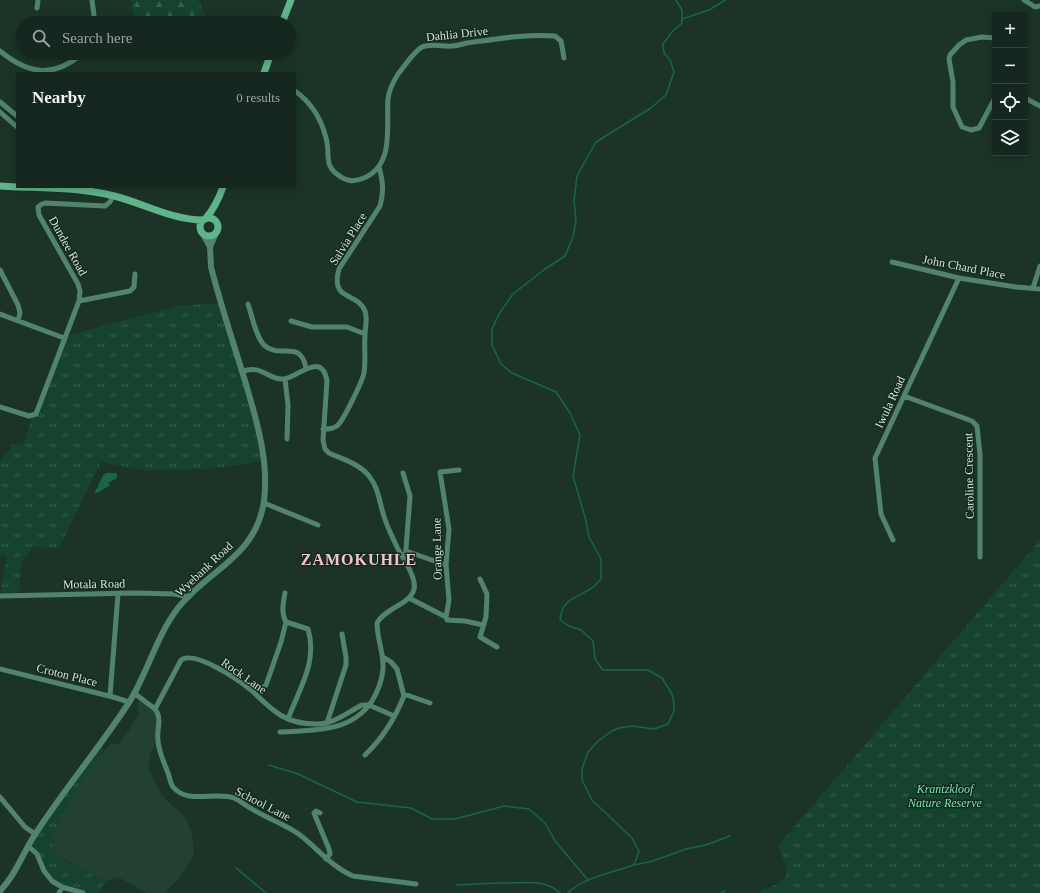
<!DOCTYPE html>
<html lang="en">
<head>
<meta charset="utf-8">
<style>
	:root { --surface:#15271e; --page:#22332b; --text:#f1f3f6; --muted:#9da5a4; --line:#34443c }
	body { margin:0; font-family:"Times New Roman",serif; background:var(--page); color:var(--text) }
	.controls { position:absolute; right:12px; top:12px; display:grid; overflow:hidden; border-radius:0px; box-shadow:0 2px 10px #0003 }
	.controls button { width:36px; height:36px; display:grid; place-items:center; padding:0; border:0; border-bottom:1px solid var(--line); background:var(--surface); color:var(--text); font:20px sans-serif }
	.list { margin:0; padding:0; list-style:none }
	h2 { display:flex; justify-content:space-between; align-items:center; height:52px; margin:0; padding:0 16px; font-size:17px }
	h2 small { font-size:13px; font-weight:400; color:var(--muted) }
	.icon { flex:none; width:22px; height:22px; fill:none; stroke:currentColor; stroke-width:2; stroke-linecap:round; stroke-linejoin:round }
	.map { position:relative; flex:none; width:1040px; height:893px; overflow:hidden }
	.search { position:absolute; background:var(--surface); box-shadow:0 2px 10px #0003; left:16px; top:16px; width:280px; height:44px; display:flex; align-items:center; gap:10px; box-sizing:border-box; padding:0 14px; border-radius:22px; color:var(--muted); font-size:15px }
	.panel { position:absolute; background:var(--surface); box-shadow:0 2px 10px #0003; left:16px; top:72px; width:280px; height:116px; border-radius:0px }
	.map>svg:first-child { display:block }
</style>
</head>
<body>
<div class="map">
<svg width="1040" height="893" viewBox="0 0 1040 893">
	<defs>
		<pattern id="grass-tufts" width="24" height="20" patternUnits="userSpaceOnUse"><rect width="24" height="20" fill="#16432e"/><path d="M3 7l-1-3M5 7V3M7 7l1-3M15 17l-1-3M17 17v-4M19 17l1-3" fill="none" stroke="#375e4c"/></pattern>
		<pattern id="forest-firs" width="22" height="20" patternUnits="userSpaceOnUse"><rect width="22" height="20" fill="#16432e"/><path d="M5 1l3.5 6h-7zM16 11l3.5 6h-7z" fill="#375e4c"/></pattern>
	</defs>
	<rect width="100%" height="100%" fill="#1c3428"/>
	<path fill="#224132" d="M 140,699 L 158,715 L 154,748 L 150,753 L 149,771 L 158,789 L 165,799 L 186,818 L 192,835 L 194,853 L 189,864 L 179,878 L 165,893 L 147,893 L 118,877 L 106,881 L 79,868 L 55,853 L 52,837 L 75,791 L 93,764 L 111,743 L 118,745 L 129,730 L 139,713 L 137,704 Z"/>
	<path fill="url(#grass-tufts)" d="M 222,304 L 242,371 L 263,461 L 209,469 L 144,470 L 101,462 L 59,548 L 33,547 L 21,563 L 19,595 L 0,596 L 7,556 L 0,555 L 0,460 L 11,450 L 9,444 L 23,445 L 32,418 L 37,414 L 66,336 L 181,305 Z
		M 1040,540 L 1040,893 L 761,893 L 761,891 L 778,884 L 786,877 L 786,864 L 778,846 Z
		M 98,744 L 104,749 L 75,791 L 52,837 C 53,842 53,849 56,853 C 62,862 96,876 106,881 L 98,893 L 84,893 L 51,880 L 37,854 L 27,846 Z"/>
	<path fill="url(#forest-firs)" d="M 131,0 L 198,0 L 206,17 L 213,23 L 134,23 Z"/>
	<path fill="#176745" d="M 106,473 L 117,473 L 117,478 L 108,483 L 110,486 L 107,487 L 97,493 L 94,492 C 100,487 99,478 106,473 Z"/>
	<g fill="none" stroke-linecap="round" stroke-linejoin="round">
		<path stroke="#176745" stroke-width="1.5" d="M 682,19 L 709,10 L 725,0
			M 269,765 L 298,774 L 357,802 L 411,808 L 432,819 L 455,819 L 504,806 L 529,809 L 545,823 L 555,841 L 588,880
			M 634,865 L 653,861 L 686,849 L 706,845 L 730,836
			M 236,868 L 266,893
			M 457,885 C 474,884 490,883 507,883 C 526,883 545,879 560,893
			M 568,893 C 580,879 616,871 634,865 L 639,851 L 632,838 L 592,800 L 582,780 L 582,769 L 588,752 L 598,741 L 612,731 L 619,728 L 632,726 L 654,729 L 668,724 L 674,711 L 674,703 L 672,694 L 662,678 L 648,670 L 603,670 L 595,659 L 593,641 L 581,630 L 569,626 L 560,620 C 562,598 577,598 592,588 C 595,586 598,582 601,579 L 601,559 L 589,537 L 585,517 L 573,476 L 580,435 L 570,413 L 556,392 L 512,373 L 501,364 L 492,345 L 492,329 L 499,314 L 513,294 L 545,269 L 565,256 L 573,237 L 576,220 L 574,201 L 577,176 L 596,142 L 651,108 L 666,95 L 674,72 L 670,60 L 664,53 L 663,44 L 672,32 L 682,23 L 682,10 L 676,0
			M 721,893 L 725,891"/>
		<path stroke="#51846a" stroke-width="5" d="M 92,0 L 95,23
			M 1024,0 L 1035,7 L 1040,6
			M 37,8 L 38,0
			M 995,38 L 982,37 L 966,40 L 959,45 L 950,55 L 949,59 L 953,82 L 953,107 L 962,127 L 971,130 L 979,128 L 995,98
			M 0,51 C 29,75 54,78 83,53
			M 295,91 C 312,103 321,118 326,138 C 331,154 322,166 341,177 C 348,182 357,181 364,178 C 395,165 386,125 388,99 C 389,90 393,82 398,74 C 405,66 413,52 422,47 C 432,43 443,47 452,46 C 457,46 462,44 467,43 C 496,39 526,34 555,36 L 561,41 L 564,58
			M 1025,98 L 1040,106
			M 0,102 L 17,116
			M 0,112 L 17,127
			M 892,262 L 959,278 L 1016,287 L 1040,289
			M 0,270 L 18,305 L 20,313 L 18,321
			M 1033,288 L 1040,266
			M 79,301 L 130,291 L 134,287 L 135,274
			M 248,304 C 252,316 256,337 264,345 C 280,360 300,338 306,368
			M 0,314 L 64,338
			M 291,321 L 312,327 L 347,327 L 365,334
			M 242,371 C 248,370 254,368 260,371 C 269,374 274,380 284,379 C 297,378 322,350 327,381 L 323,440 L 325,449 L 329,453 C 342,459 360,464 369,476 C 378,487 379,500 383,513 C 386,525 392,536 397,547 C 402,557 417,578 414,589 C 411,604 385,608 377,623 C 377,639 384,653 383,669 C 382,681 378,691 372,701 C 351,733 313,730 280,732
			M 285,379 L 288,405 L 287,439
			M 904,396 L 972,421 L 977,426 L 980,455 L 980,557
			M 0,407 L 29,416 L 36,414 L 79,301 L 80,291 L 78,284 L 39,215 L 38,207 L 42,204 L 45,203 L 105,206 L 110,202 L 113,196
			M 323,429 C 329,429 334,429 338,425 C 344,419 362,382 364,373 C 366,360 364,348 365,335 C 365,327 368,319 365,311 C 357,291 330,302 339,269 L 380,206 C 384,192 383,181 379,167
			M 459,470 L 440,472 L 449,529 L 446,565 L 449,600 L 446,617 L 447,620 L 465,621 L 483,625
			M 403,473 L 410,496 L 405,562
			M 264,503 L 318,525
			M 893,540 L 881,514 L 875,458 L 959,278
			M 406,551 L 446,565
			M 480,579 L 487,594 L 486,617 L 480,637 L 497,647
			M 285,593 C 283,604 281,613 286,622 L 308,629 C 318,662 299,689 288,719
			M 0,596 L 134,593 L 174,594 L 189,597
			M 409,598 L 446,617
			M 0,669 L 113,697 L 129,702
			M 250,689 L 264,687 L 266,685 L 281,642 L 286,622
			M 134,693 L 155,709 L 181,660 C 195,650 239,680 251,690 C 261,699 270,709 282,716 C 292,722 306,724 317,724 C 334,724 348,712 362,705 L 369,705 L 394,716
			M 404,694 L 430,703
			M 110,696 L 118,594
			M 155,709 C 163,719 156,730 158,741 C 159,753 164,762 168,773 C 170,778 170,783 173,787 C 188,805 215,791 234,798 C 241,801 246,806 252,809 C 268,819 285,824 300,835 C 318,849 332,867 353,876 L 416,884
			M 327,723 L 346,665 L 346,657 L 342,634
			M 365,755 C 382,739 395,718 404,696 L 397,669 L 391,662 L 383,657
			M 0,797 L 25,827 L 35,834
			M 320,813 L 316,811 L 314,813 L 329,849 L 330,854 L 326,859
			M 28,846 L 37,854 L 44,871 L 52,881 L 62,887 L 83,893
			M 59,893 L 62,887"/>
		<path stroke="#51846a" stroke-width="6" d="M 203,234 L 210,247
			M 0,891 C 16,875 23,852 36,833 C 65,788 101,746 130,701 C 148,671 157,635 178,608 C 209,569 256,557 264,501 C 269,461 257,422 246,384 C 234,345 221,306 211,267 L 210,247 L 216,233"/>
		<path stroke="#60b48b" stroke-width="7" d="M 282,23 L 291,0
			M 264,73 L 271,53
			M 0,186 L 17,187
			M 19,187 C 51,188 83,188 114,196 C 143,203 172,220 203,220
			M200 227a9 9 0 1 1 18 0a9 9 0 1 1-18 0Z
			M 206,218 C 214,209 219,198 223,187"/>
	</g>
	<g text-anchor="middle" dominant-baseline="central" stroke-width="3" stroke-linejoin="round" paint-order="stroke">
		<g font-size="12" fill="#d3e1d9" stroke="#122a1e">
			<text transform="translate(457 34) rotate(-6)">Dahlia Drive</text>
			<text transform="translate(348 239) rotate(-58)">Salvia Place</text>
			<text transform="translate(68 246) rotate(61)">Dundee Road</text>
			<text transform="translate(964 267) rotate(11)">John Chard Place</text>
			<text transform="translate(890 402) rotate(-65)">Iwula Road</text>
			<text transform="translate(969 476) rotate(-91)">Caroline Crescent</text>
			<text transform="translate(437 549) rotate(-91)">Orange Lane</text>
			<text transform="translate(204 569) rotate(-43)">Wyebank Road</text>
			<text transform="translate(94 584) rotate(-1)">Motala Road</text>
			<text transform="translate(67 675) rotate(14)">Croton Place</text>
			<text transform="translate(244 676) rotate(35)">Rock Lane</text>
			<text transform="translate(263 804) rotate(27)">School Lane</text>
		</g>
		<g font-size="12" font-style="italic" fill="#79e1ae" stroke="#122a1e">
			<text x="945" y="789">Krantzkloof<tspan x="945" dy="14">Nature Reserve</tspan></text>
		</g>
		<g font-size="16" font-weight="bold" letter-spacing="1" fill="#f7c3c9" stroke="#122a1e">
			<text x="359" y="559">ZAMOKUHLE</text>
		</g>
	</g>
</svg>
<div class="controls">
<button>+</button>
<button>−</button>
<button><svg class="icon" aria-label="locate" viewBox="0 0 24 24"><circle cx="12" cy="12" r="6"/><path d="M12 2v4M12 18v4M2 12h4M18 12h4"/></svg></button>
<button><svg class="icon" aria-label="layers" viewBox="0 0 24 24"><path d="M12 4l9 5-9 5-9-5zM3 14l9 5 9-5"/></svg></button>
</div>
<div class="search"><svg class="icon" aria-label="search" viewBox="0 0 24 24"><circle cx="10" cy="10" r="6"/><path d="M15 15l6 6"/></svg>Search here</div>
<section class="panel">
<h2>Nearby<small>0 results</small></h2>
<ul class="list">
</ul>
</section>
</div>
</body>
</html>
